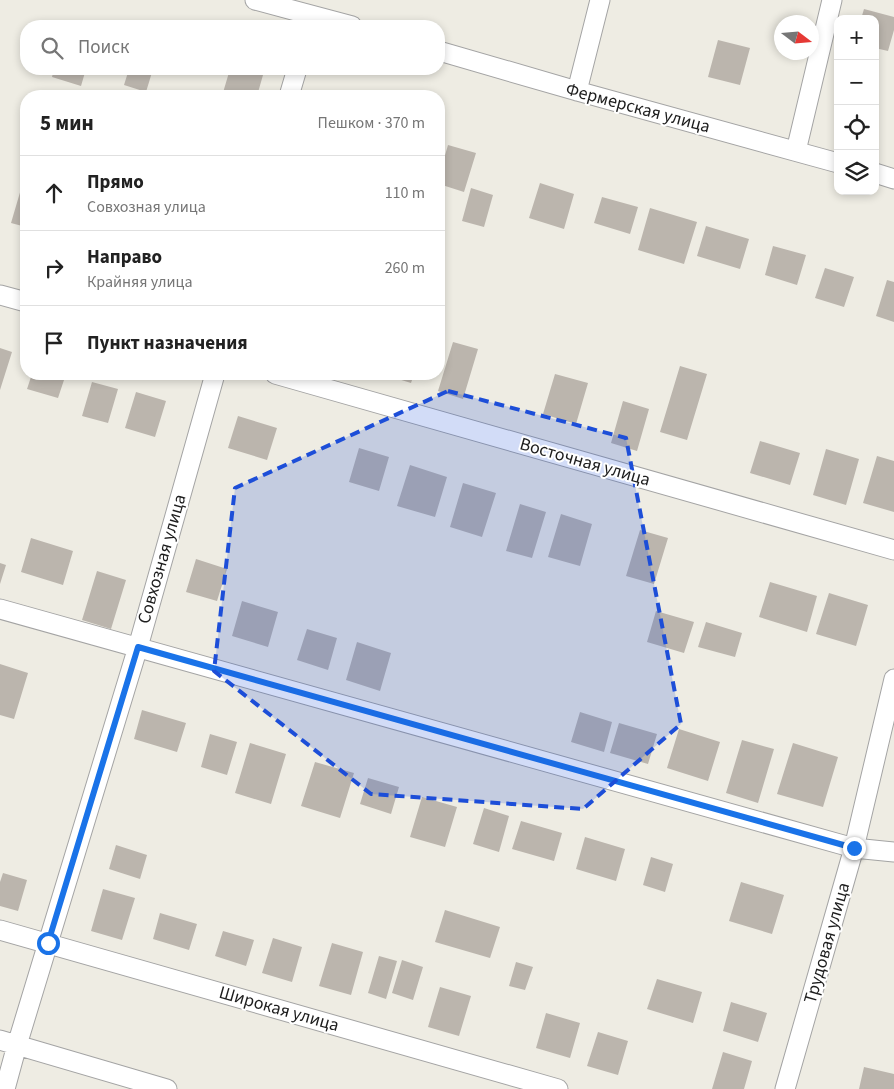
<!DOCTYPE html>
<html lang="ru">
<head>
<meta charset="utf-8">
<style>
	:root { --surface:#fff; --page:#f2f2f2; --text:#222; --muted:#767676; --line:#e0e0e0 }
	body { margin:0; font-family:"Source Sans 3",sans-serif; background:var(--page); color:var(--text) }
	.controls { position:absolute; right:15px; top:15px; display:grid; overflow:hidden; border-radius:10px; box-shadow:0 2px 8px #0003 }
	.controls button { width:45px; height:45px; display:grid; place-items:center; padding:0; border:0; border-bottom:1px solid var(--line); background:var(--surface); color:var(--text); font:25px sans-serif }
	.compass { position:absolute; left:774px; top:15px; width:45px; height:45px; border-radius:50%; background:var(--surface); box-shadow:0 2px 8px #0003; rotate:106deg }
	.stop { position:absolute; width:15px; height:15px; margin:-11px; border:4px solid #1a73e8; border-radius:50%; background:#fff }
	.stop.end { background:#1a73e8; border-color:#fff; box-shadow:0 1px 5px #0008 }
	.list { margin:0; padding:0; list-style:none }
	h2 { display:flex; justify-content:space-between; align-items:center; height:65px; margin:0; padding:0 20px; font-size:21px }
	h2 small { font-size:16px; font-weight:400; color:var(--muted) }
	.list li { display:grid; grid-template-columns:32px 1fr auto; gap:15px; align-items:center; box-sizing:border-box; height:75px; padding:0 20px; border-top:1px solid var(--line) }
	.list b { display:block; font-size:19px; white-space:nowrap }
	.list p { margin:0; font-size:16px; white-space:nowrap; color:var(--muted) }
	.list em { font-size:16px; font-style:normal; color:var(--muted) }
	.icon { flex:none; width:28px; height:28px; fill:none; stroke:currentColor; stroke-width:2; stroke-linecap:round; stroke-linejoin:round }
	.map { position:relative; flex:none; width:894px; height:1089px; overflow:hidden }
	.search { position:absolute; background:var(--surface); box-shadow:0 2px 8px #0003; left:20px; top:20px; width:425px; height:55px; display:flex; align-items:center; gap:12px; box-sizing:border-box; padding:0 18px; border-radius:20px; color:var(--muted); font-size:19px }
	.panel { position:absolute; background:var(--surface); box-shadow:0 2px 8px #0003; left:20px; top:90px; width:425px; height:290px; border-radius:20px }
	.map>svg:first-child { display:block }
</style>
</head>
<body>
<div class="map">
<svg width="894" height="1089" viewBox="0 0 894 1089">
	<rect width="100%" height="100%" fill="#eeece3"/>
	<path fill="#bbb5ad" d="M 864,9 L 894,17 L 894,30 L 888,51 L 875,48 L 875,19 L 861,19 Z
		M 718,40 L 750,48 L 740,85 L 708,77 Z
		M 54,69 L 86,69 L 81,86 L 52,77 Z
		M 129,69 L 153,69 L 146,92 L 124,85 Z
		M 230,69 L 243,69 L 263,75 L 257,96 L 222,96 Z
		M 448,145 L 476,153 L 464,192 L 439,184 L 439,176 Z
		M 540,183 L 574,194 L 564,229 L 529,218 Z
		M 471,188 L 493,195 L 484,227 L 462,221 Z
		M 21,189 L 26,191 L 26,227 L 11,223 Z
		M 602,197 L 638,207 L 630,234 L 594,223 Z
		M 650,208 L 697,222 L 684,264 L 638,250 Z
		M 706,226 L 749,239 L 740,269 L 697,256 Z
		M 773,246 L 806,255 L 797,285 L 765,275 Z
		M 825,268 L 854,277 L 844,307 L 815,298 Z
		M 887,280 L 894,282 L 894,322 L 876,316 Z
		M 453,342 L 478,349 L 463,399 L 438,391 Z
		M 0,348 L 12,352 L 0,390 Z
		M 680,366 L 707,374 L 687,440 L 660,432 Z
		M 32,374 L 66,374 L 58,398 L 27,389 Z
		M 382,374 L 414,374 L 411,383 Z
		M 555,374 L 588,383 L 576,424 L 543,414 Z
		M 92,382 L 118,389 L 108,423 L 82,416 Z
		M 136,392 L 166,401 L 155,437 L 125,428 Z
		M 623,401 L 649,409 L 637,451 L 611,443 Z
		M 238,416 L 277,428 L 267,460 L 228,448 Z
		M 760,441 L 800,453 L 790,485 L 750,473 Z
		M 359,448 L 389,457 L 379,491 L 349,482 Z
		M 826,449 L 859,459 L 846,505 L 813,495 Z
		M 877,456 L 894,461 L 894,512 L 863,503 Z
		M 410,465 L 447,477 L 435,517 L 397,506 Z
		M 463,483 L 496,493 L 482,537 L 450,527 Z
		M 520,504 L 546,512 L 532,558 L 506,551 Z
		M 561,514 L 592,524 L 580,566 L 548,557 Z
		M 640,530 L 668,538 L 654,584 L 626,576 Z
		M 31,538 L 73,551 L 63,585 L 21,572 Z
		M 196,559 L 227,569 L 217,601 L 186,592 Z
		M 0,563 L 6,565 L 0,584 Z
		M 97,571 L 126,580 L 111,629 L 82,620 Z
		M 770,582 L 817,596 L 807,632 L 759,617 Z
		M 829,593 L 868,605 L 856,646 L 816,634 Z
		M 242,601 L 278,612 L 268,647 L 232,636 Z
		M 656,611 L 694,622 L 684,653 L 647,642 Z
		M 706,622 L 742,633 L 735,657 L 698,647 Z
		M 307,629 L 337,638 L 328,670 L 297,660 Z
		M 357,642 L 391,653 L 380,691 L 346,680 Z
		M 0,664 L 28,673 L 14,719 L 0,715 Z
		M 142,710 L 186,723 L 177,752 L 134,739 Z
		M 580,712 L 612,722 L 604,752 L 571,742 Z
		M 619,723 L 657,734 L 648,764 L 610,753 Z
		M 679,729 L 720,742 L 708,781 L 667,768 Z
		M 210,734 L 237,742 L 227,775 L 201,767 Z
		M 742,740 L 774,749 L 758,803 L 726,793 Z
		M 250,743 L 286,754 L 271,804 L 235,793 Z
		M 793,743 L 838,757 L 823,807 L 777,794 Z
		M 315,762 L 354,773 L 340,818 L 301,806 Z
		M 368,778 L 399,787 L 391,814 L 360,804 Z
		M 422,797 L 457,807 L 445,847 L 410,837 Z
		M 484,808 L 509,816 L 499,852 L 473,844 Z
		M 521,821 L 562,833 L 554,861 L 512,849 Z
		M 585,837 L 625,849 L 616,881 L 576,869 Z
		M 116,845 L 147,855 L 140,879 L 109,869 Z
		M 651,857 L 673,864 L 665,892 L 643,885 Z
		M 3,873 L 27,880 L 18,911 L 0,906 L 0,882 Z
		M 741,882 L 784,895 L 772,934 L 729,921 Z
		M 103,889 L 135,898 L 122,940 L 91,931 Z
		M 445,910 L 500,927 L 490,958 L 435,942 Z
		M 160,913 L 197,924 L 189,950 L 153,939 Z
		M 223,931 L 254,940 L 246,966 L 215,956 Z
		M 273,938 L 302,947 L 292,982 L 262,973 Z
		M 332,943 L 363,952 L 351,995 L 319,986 Z
		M 379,956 L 397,961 L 386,999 L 368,993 Z
		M 402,960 L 423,967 L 413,1000 L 392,993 Z
		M 516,962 L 533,967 L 525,990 L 509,986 Z
		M 657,979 L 702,992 L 693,1023 L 647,1009 Z
		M 440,987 L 471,996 L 459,1036 L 428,1027 Z
		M 731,1002 L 767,1013 L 758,1042 L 723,1031 Z
		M 546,1013 L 580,1023 L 570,1058 L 536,1048 Z
		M 598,1032 L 628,1041 L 618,1075 L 587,1066 Z
		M 723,1052 L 752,1061 L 744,1089 L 712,1089 Z
		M 864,1067 L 894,1074 L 894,1089 L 859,1089 Z"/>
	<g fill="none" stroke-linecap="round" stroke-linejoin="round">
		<defs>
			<path id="minor" d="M 255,0 L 352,26
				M 439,51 L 577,91 L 838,163
				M 577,91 L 600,0
				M 289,96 L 297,69
				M 796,151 L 832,0
				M 875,173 L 894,179
				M 0,295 L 26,302
				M 275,374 L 894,550
				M 0,609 L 854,848 L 894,852
				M 0,930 L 558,1089
				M 0,1040 L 167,1089
				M 5,1089 L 17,1045 L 138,647 L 215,374
				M 785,1089 L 854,848 L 894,679"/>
		</defs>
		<use href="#minor" stroke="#a4a4a4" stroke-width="21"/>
		<use href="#minor" stroke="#fff" stroke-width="19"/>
	</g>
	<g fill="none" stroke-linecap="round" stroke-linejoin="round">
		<path stroke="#1a73e8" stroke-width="6" d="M 48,943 L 138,647 L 854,848"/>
	</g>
	<path fill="#1d4ed8" fill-opacity="0.2" stroke="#1d4ed8" stroke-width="4" stroke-dasharray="10 6" stroke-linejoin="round" d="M 448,391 L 626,438 L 681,724 L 583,809 L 371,794 L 214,671 L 235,488 Z"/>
	<g text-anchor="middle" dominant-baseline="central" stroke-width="4" stroke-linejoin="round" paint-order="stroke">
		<g font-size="18" fill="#1d1d1d" stroke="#fff">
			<text transform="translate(638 108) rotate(15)">Фермерская улица</text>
			<text transform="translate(585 462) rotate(16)">Восточная улица</text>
			<text transform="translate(162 559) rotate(-74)">Совхозная улица</text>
			<text transform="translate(827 943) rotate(-74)">Трудовая улица</text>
			<text transform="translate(279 1009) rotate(16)">Широкая улица</text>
		</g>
	</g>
</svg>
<div class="controls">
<button>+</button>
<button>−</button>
<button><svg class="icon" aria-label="locate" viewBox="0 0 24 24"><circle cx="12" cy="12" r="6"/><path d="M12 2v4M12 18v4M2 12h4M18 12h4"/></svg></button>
<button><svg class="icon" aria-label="layers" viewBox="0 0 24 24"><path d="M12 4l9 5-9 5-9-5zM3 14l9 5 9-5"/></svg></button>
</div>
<svg class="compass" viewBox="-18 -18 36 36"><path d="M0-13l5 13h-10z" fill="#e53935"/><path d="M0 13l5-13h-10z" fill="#767676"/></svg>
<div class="stop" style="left:48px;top:943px"></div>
<div class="stop end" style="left:854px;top:848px"></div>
<div class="search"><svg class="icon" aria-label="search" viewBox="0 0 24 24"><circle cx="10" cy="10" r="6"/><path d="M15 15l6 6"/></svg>Поиск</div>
<section class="panel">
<h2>5 мин<small>Пешком · 370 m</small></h2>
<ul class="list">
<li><svg class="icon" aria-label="ahead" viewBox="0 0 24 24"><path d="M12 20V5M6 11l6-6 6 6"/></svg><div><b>Прямо</b><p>Совхозная улица</p></div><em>110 m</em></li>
<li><svg class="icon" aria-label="right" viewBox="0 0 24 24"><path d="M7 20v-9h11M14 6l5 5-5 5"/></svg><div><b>Направо</b><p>Крайняя улица</p></div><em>260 m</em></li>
<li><svg class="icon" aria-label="arrive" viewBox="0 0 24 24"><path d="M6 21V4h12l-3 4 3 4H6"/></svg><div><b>Пункт назначения</b></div></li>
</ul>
</section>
</div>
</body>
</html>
